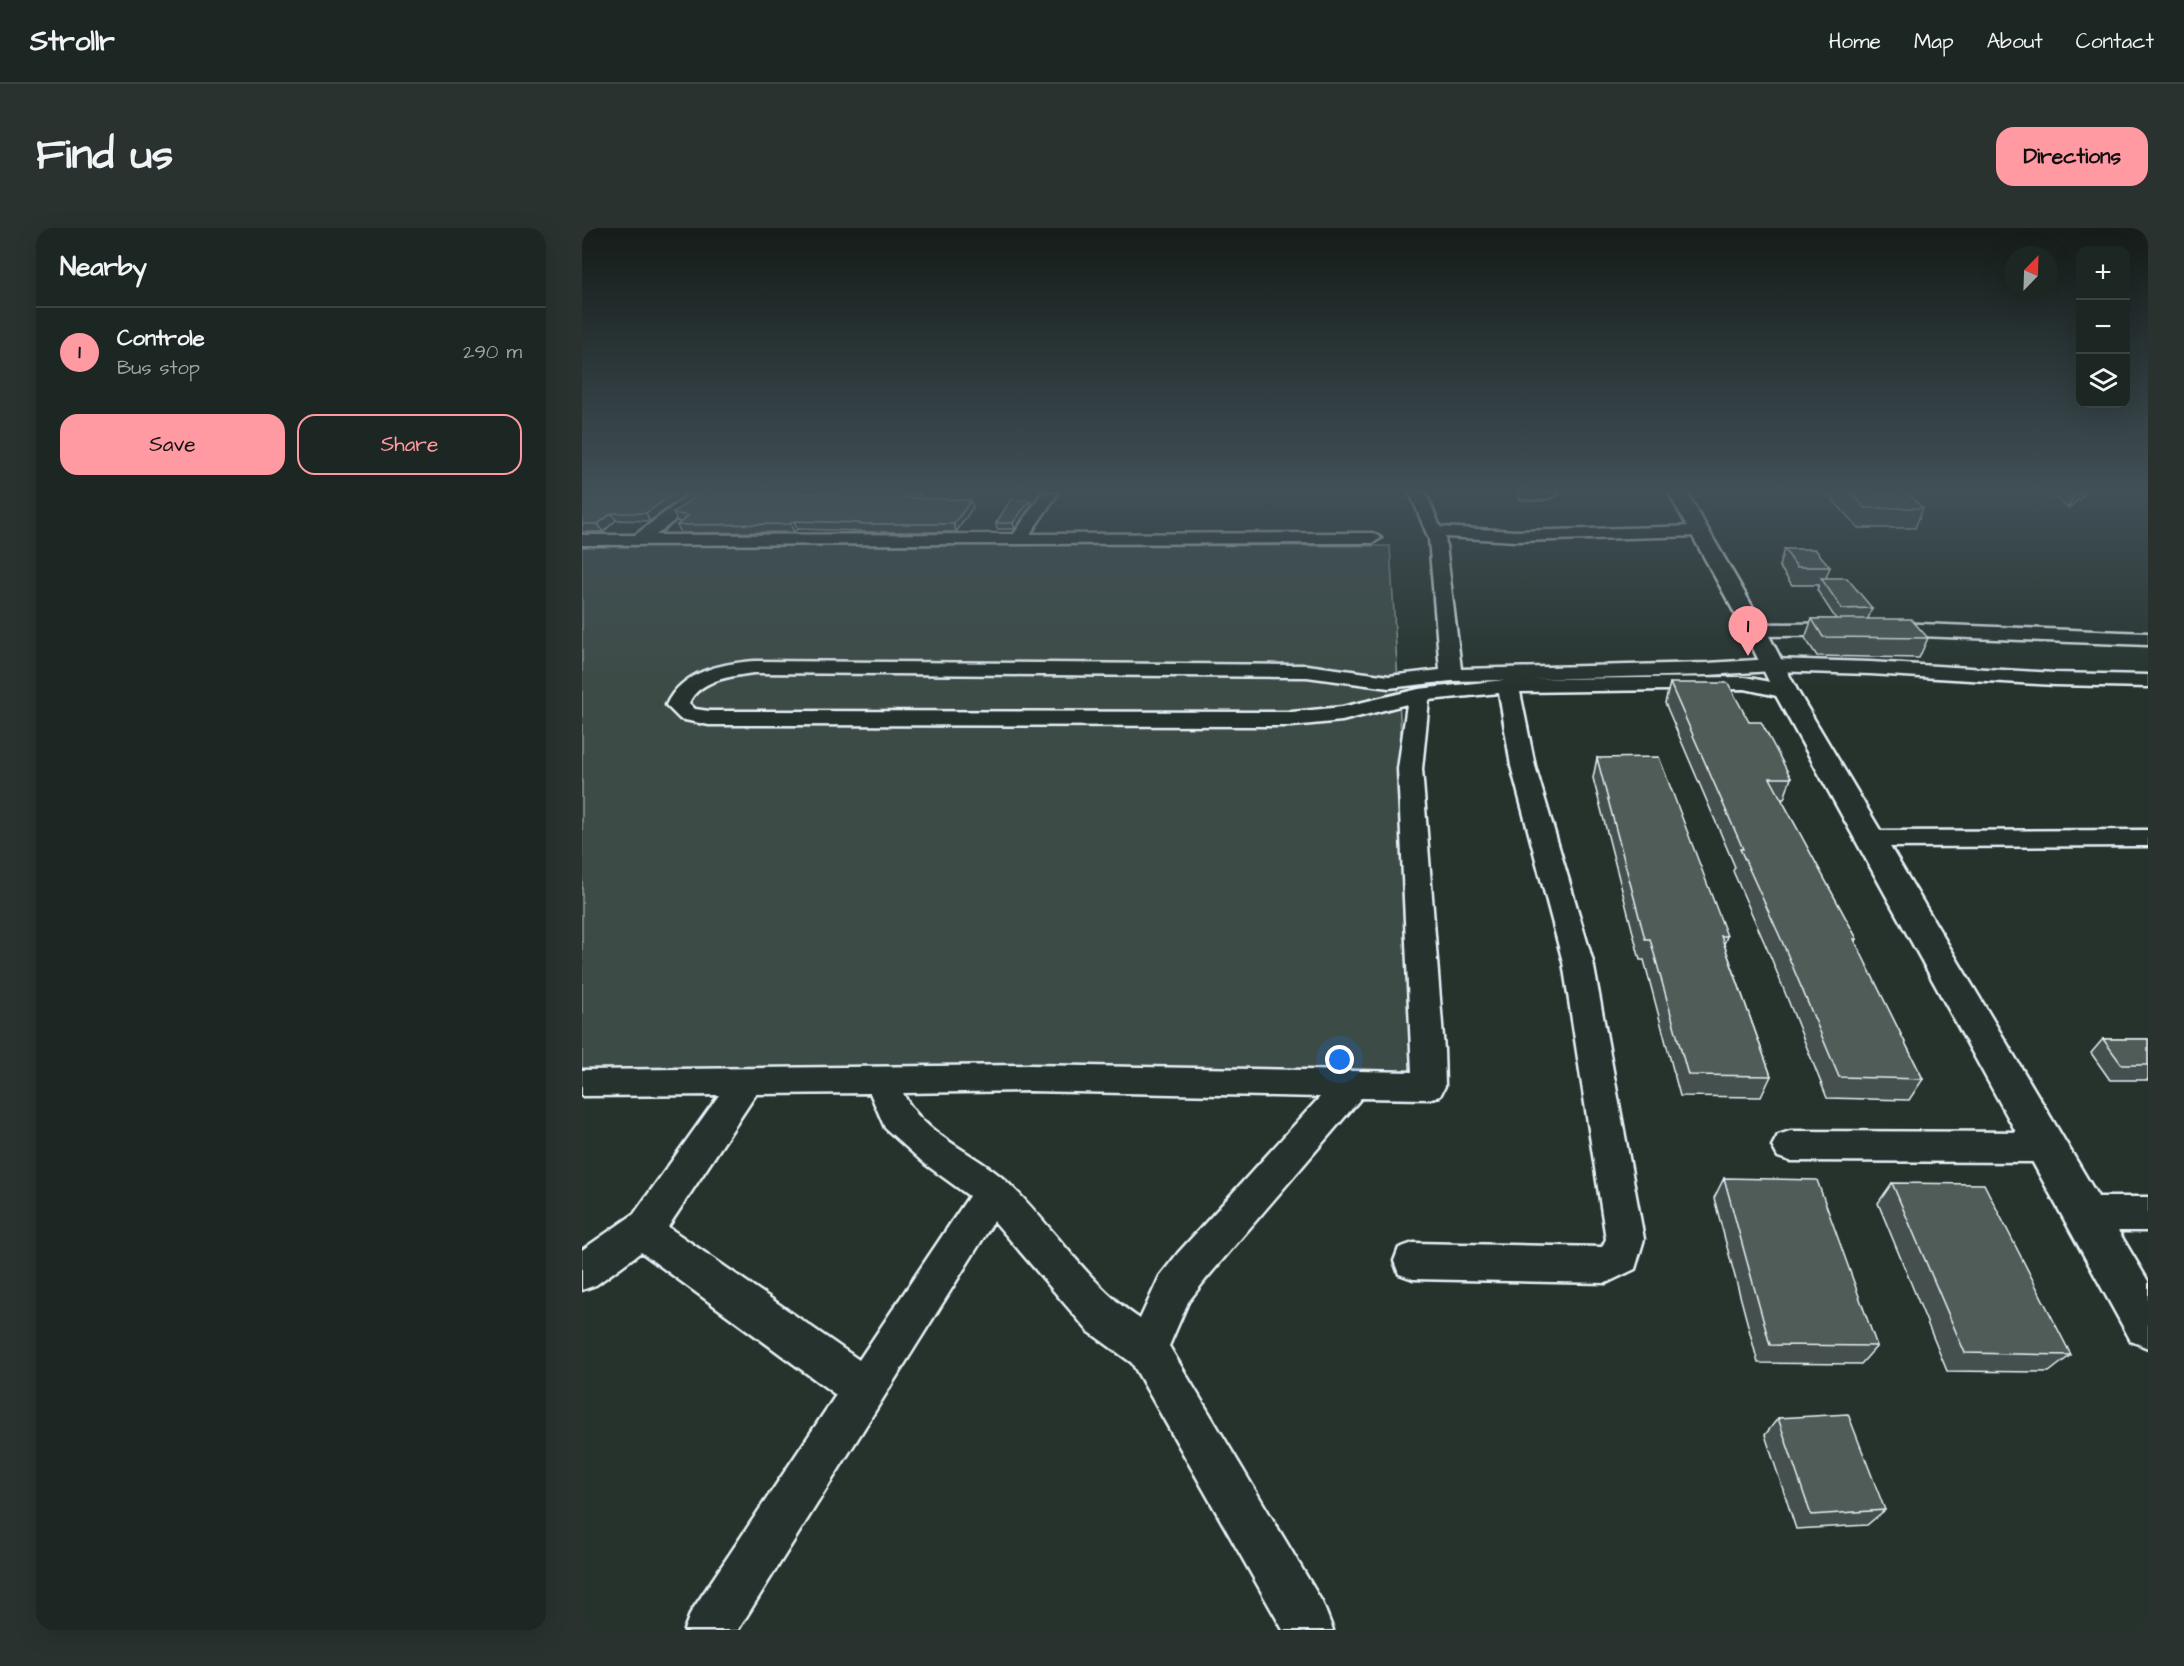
<!DOCTYPE html>
<html lang="en">
<head>
<meta charset="utf-8">
<style>
	:root { --surface:#1c2622; --page:#29322f; --text:#f1f3f6; --muted:#a0a5a5; --line:#3a4340; --accent:#ff9aa2 }
	body { margin:0; font-family:"Architects Daughter",sans-serif; background:var(--page); color:var(--text) }
	.controls { position:absolute; right:18px; top:18px; display:grid; overflow:hidden; border-radius:12px; box-shadow:0 6px 24px #0002 }
	.controls button { width:54px; height:54px; display:grid; place-items:center; padding:0; border:0; border-bottom:2px solid var(--line); background:var(--surface); color:var(--text); font:30px sans-serif }
	.compass { position:absolute; left:1422px; top:18px; width:54px; height:54px; border-radius:50%; background:var(--surface); box-shadow:0 6px 24px #0002; rotate:23deg }
	.you { position:absolute; left:758px; top:832px; width:21px; height:21px; margin:-15px; border:4px solid #fff; border-radius:50%; background:#1a73e8; box-shadow:0 0 0 9px #1a73e833 }
	.badge { display:grid; place-items:center; width:39px; height:39px; border-radius:50%; background:var(--accent); color:#111; font-size:20px; font-weight:700 }
	.pin { position:absolute; translate:-50% -50px; filter:drop-shadow(0 2px 3px #0008) }
	.pin::after { content:''; position:absolute; top:32px; width:21px; height:18px; background:inherit; clip-path:polygon(0 0,100% 0,50% 100%) }
	.list { margin:0; padding:0; list-style:none }
	h2 { display:flex; justify-content:space-between; align-items:center; height:78px; margin:0; padding:0 24px; font-size:26px }
	h2 small { font-size:20px; font-weight:400; color:var(--muted) }
	.list li { display:grid; grid-template-columns:39px 1fr auto; gap:18px; align-items:center; box-sizing:border-box; height:90px; padding:0 24px; border-top:2px solid var(--line) }
	.list b { display:block; font-size:22px; white-space:nowrap }
	.list p { margin:0; font-size:20px; white-space:nowrap; color:var(--muted) }
	.list em { font-size:20px; font-style:normal; color:var(--muted) }
	.actions { display:flex; gap:12px; padding:18px 24px }
	.actions a { flex:1; padding:14px 0; border:2px solid var(--accent); border-radius:18px; text-align:center; font-size:21px; color:var(--accent) }
	.actions .main { background:var(--accent); color:#111 }
	.icon { flex:none; width:33px; height:33px; fill:none; stroke:currentColor; stroke-width:2; stroke-linecap:round; stroke-linejoin:round }
	.map { position:relative; flex:none; width:1566px; height:1402px; overflow:hidden; border-radius:18px }
	header { display:flex; align-items:center; gap:36px; box-sizing:border-box; height:84px; padding:0 30px; background:var(--surface); border-bottom:2px solid var(--line) }
	header strong { font-size:28px }
	nav { display:flex; gap:33px; margin-inline-start:auto; font-size:21px }
	.intro { display:flex; align-items:center; justify-content:space-between; box-sizing:border-box; height:144px; padding:0 36px }
	h1 { margin:0; font-size:42px }
	.button { padding:15px 27px; border-radius:18px; background:var(--accent); color:#111; font-size:21px; font-weight:700 }
	main { display:flex; gap:36px; padding:0 36px }
	aside { flex:1; background:var(--surface); border-radius:18px; box-shadow:0 6px 24px #0002 }
	.map>svg:first-child { display:block }
</style>
</head>
<body>
<header>
<strong>Strollr</strong>
<nav><a>Home</a><a>Map</a><a>About</a><a>Contact</a></nav>
</header>
<div class="intro"><h1>Find us</h1><a class="button">Directions</a></div>
<main>
<aside>
<h2>Nearby<small></small></h2>
<ul class="list">
<li><span class="badge">1</span><div><b>Controle</b><p>Bus stop</p></div><em>290 m</em></li>
</ul>
<div class="actions"><a class="main">Save</a><a>Share</a></div>
</aside>
<div class="map">
<svg width="1566" height="1402" viewBox="0 0 1566 1402">
	<rect width="100%" height="100%" fill="#26332d"/>
	<filter id="ink" filterUnits="userSpaceOnUse"><feTurbulence type="fractalNoise" baseFrequency=".0167" numOctaves="2"/><feDisplacementMap in="SourceGraphic" scale="12" xChannelSelector="R" yChannelSelector="G"/><feConvolveMatrix kernelMatrix="1 2 1 2 8 2 1 2 1" color-interpolation-filters="sRGB"/></filter>
	<g filter="url(#ink)">
		<path fill="#3e4b47" stroke="#939ea0" stroke-width="1.5" d="M 0,316 L 808,318 L 839,846 L 0,844 Z"/>
		<g fill="none" stroke-linecap="round" stroke-linejoin="round">
			<defs>
				<path id="minor" d="M 109,265 L 127,265 L 74,307 L 432,306 L 460,265 L 476,265 L 448,306 L 791,305 L 799,310 L 791,315 L 0,317 L 0,307 L 53,307 Z
					M 828,265 L 844,265 L 858,299 L 934,303 L 1116,298 L 1124,303 L 1116,308 L 934,313 L 863,309 L 879,441 L 1126,435 L 1190,431 L 1288,434 L 1473,445 L 1566,447 L 1566,459 L 1473,457 L 1288,446 L 1190,443 L 1126,447 L 951,451 L 1163,449 L 1212,459 L 1215,464 L 1212,469 L 1204,470 L 1163,461 L 938,464 L 953,538 L 1011,734 L 1062,1011 L 1053,1041 L 1024,1055 L 831,1051 L 817,1046 L 812,1033 L 817,1020 L 831,1015 L 1020,1019 L 1024,1011 L 981,734 L 929,538 L 917,465 L 847,472 L 840,541 L 862,822 L 863,858 L 858,868 L 846,871 L 779,870 L 624,1051 L 606,1074 L 587,1118 L 740,1374 L 751,1402 L 701,1402 L 550,1135 L 506,1103 L 412,993 L 156,1402 L 102,1402 L 109,1384 L 254,1167 L 59,1024 L 14,1057 L 0,1062 L 0,1022 L 52,986 L 137,867 L 0,868 L 0,842 L 447,837 L 830,844 L 816,541 L 825,476 L 760,493 L 710,498 L 127,497 L 98,491 L 84,477 C 100,443 138,436 172,433 L 725,437 L 807,448 L 858,442 L 847,311 ZM 172,445 L 725,449 L 807,460 L 869,453 L 922,452 L 837,461 L 760,479 L 710,484 L 127,483 L 113,481 L 107,475 C 117,452 149,448 172,445 ZM 447,863 L 738,869 L 596,1025 L 578,1048 L 558,1091 C 504,1055 471,997 424,953 C 391,923 340,907 321,865 ZM 288,865 L 303,900 L 343,936 L 387,968 L 277,1132 L 86,999 L 174,866 Z
					M 937,265 L 976,265 C 968,272 948,273 938,270 Z
					M 1312,395 L 1566,405 L 1566,417 L 1312,407 L 1173,408 L 1166,406 L 1163,402 L 1166,398 L 1173,396 Z
					M 1566,602 L 1566,618 L 1289,619 L 1280,617 L 1276,611 L 1280,605 L 1289,603 Z
					M 1208,903 L 1465,904 L 1477,908 L 1483,919 L 1477,930 L 1465,934 L 1208,933 L 1196,929 L 1190,918 L 1196,907 Z
					M 1503,969 L 1566,969 L 1566,1003 L 1503,1003 L 1490,998 L 1484,986 L 1490,974 Z"/>
				<path id="major" d="M 1087,265 L 1105,265 L 1184,402 L 1216,464 L 1566,1053 L 1566,1120 L 1549,1113 L 1192,464 L 1162,402 Z"/>
			</defs>
			<use href="#minor" stroke="#e8f1f8" stroke-width="5"/>
			<use href="#major" stroke="#e8f1f8" stroke-width="5"/>
			<use href="#minor" fill="#26332d" fill-rule="evenodd"/>
			<use href="#major" fill="#26332d" fill-rule="evenodd"/>
		</g>
		<path fill="#454f4d" stroke="#e8f1f8" stroke-width="1.5" d="M 0,265 L 106,265 L 68,293 L 34,292 L 21,304 L 0,304 Z
			M 1245,265 L 1325,265 L 1341,280 L 1333,300 L 1276,300 Z
			M 1466,265 L 1504,265 L 1486,280 Z
			M 334,271 L 391,279 L 374,304 L 278,304 L 278,303 L 215,301 L 212,304 L 99,305 L 95,297 L 99,294 L 95,293 L 91,285 Z
			M 448,272 L 449,277 L 433,301 L 415,301 L 414,295 Z
			M 1202,321 L 1248,339 L 1244,350 L 1290,380 L 1286,391 L 1346,410 L 1337,430 L 1235,428 L 1223,410 L 1230,391 L 1254,391 L 1235,362 L 1237,357 L 1210,357 L 1197,338 Z
			M 1088,455 L 1167,494 L 1209,550 L 1202,571 L 1199,571 L 1275,711 L 1273,714 L 1341,851 L 1327,872 L 1245,870 L 1190,732 L 1151,643 L 1153,639 L 1083,475 Z
			M 1015,530 L 1145,708 L 1142,716 L 1189,848 L 1179,869 L 1098,868 L 1062,732 L 1058,732 L 1011,550 Z
			M 1521,811 L 1566,811 L 1566,852 L 1528,852 L 1509,825 Z
			M 1142,950 L 1295,1118 L 1279,1136 L 1176,1135 L 1132,970 Z
			M 1310,955 L 1489,1127 L 1467,1144 L 1365,1143 L 1296,975 Z
			M 1196,1190 L 1303,1282 L 1285,1297 L 1214,1301 L 1183,1207 Z"/>
		<path fill="#38403e" stroke="#e8f1f8" stroke-width="1.5" d="M 92,265 L 106,265 L 68,293 L 64,285 Z
			M 330,265 L 340,265 L 327,278 L 324,270 Z
			M 1493,265 L 1504,265 L 1486,280 Z
			M 389,272 L 391,279 L 374,304 L 372,296 Z
			M 448,272 L 449,277 L 433,301 L 431,295 Z
			M 30,285 L 34,292 L 21,304 L 16,296 Z
			M 212,293 L 215,301 L 212,304 L 208,296 Z"/>
		<path fill="#505c59" stroke="#e8f1f8" stroke-width="1.5" d="M 0,265 L 92,265 L 64,285 L 30,285 L 16,296 L 0,296 Z
			M 116,265 L 330,265 L 324,270 L 389,272 L 372,296 L 275,296 L 277,295 L 212,293 L 208,296 L 95,297 L 106,288 L 91,285 Z
			M 1269,265 L 1325,265 L 1341,280 L 1283,280 Z
			M 429,271 L 448,272 L 431,295 L 414,295 Z
			M 1202,321 L 1233,321 L 1248,339 L 1215,339 Z
			M 1239,350 L 1265,350 L 1290,380 L 1260,381 Z
			M 1230,391 L 1329,391 L 1346,410 L 1241,409 Z
			M 1088,455 L 1146,455 L 1167,494 L 1179,494 L 1209,550 L 1188,550 L 1275,711 L 1272,711 L 1341,851 L 1257,849 L 1199,711 L 1158,621 L 1161,621 Z
			M 1077,529 L 1145,708 L 1139,708 L 1189,848 L 1106,847 L 1068,711 L 1063,711 L 1015,530 Z
			M 1521,811 L 1566,811 L 1566,837 L 1540,837 Z
			M 1142,950 L 1235,952 L 1295,1118 L 1188,1117 Z
			M 1310,955 L 1402,956 L 1489,1127 L 1383,1125 Z
			M 1266,1186 L 1303,1282 L 1229,1287 L 1196,1190 Z"/>
	</g>
	<linearGradient id="sky" x2="0" y2="1"><stop stop-color="#151c19"/><stop offset="0.57" stop-color="#415057"/><stop offset="1" stop-color="#415057" stop-opacity="0"/></linearGradient>
	<rect width="1566" height="461" fill="url(#sky)"/>
</svg>
<div class="controls">
<button>+</button>
<button>−</button>
<button><svg class="icon" aria-label="layers" viewBox="0 0 24 24"><path d="M12 4l9 5-9 5-9-5zM3 14l9 5 9-5"/></svg></button>
</div>
<svg class="compass" viewBox="-18 -18 36 36"><path d="M0-13l5 13h-10z" fill="#e53935"/><path d="M0 13l5-13h-10z" fill="#a0a5a5"/></svg>
<div class="you"></div>
<div class="pin badge" style="left:1166px;top:428px">1</div>
</div>
</main>
</body>
</html>
